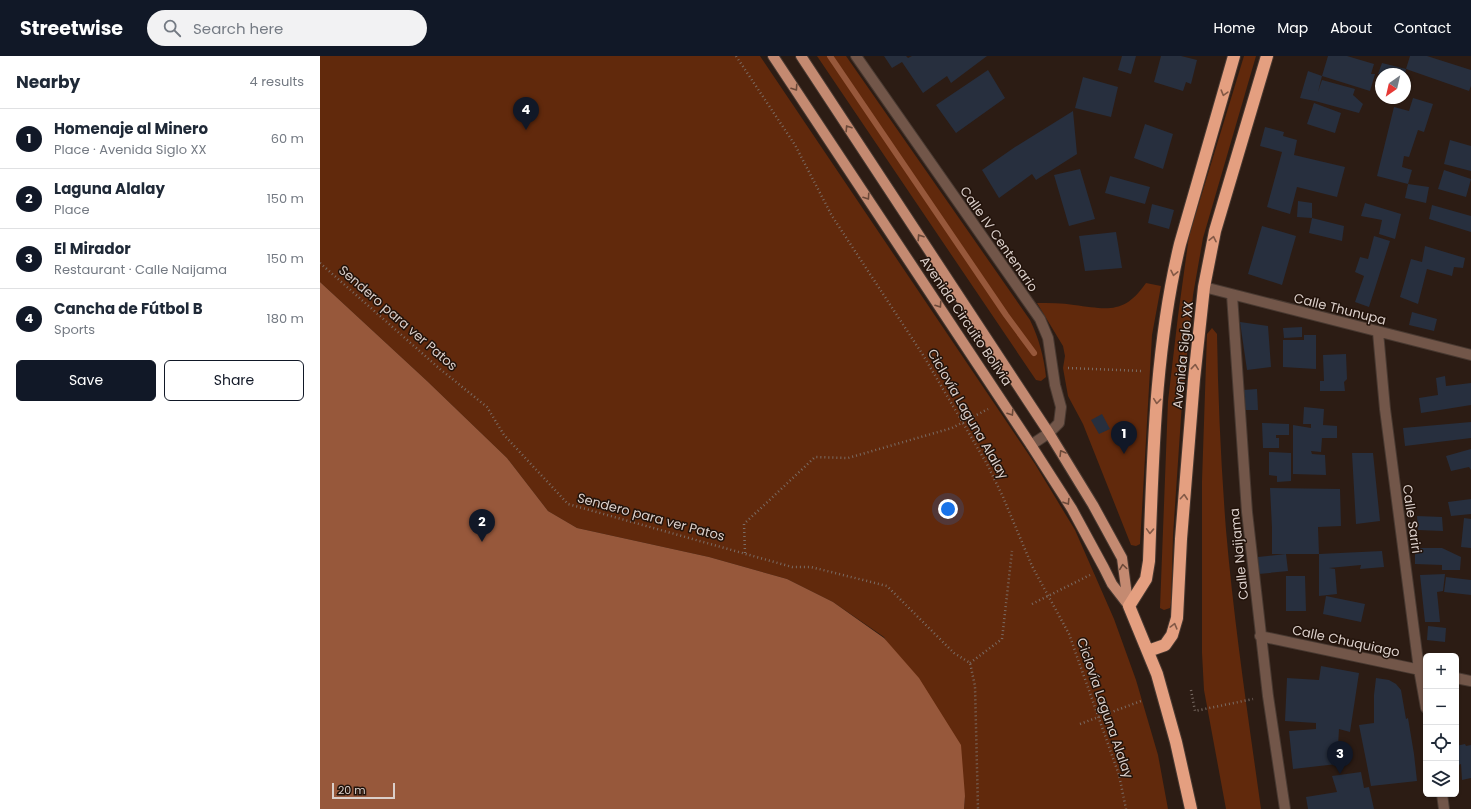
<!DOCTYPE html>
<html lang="en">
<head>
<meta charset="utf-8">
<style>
	:root { --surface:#fff; --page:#f2f2f3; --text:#1f2937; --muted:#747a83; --line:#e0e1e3; --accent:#111827 }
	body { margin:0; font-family:Poppins,sans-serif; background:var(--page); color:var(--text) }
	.controls { position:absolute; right:12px; bottom:12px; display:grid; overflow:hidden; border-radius:6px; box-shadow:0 1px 3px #0004 }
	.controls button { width:36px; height:36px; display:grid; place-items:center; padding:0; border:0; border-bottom:1px solid var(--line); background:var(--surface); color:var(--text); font:20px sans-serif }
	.compass { position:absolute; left:1055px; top:12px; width:36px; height:36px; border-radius:50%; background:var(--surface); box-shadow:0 1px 3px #0004; rotate:214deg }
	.scale { position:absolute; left:12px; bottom:10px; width:63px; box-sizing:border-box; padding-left:4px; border:2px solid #dbcfca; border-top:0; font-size:11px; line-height:14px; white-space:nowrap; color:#dbcfca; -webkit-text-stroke:3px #22130b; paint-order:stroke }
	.you { position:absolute; left:628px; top:453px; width:14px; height:14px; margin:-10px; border:3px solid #fff; border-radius:50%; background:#1a73e8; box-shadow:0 0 0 6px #1a73e833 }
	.badge { display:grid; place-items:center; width:26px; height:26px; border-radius:50%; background:var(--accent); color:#fff; font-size:13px; font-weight:700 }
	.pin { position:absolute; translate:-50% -33px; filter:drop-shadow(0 1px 2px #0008) }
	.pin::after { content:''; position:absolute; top:21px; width:14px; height:12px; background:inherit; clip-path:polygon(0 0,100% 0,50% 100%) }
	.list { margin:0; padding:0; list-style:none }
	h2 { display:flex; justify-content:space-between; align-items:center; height:52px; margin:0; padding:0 16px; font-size:17px }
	h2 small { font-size:13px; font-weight:400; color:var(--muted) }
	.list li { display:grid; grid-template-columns:26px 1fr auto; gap:12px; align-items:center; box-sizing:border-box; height:60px; padding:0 16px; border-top:1px solid var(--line) }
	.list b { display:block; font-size:15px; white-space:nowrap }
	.list p { margin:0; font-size:13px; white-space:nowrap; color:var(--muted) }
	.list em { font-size:13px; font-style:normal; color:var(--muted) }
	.actions { display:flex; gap:8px; padding:12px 16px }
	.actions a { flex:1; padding:9px 0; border:1px solid var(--accent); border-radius:6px; text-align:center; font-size:14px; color:var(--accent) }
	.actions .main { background:var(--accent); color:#fff }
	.icon { flex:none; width:22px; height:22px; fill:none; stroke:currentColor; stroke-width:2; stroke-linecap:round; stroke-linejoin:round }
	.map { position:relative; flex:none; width:1151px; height:753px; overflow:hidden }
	header { display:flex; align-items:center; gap:24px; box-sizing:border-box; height:56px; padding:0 20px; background:var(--accent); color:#fff }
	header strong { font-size:19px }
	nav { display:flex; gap:22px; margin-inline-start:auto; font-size:14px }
	.search { width:280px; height:36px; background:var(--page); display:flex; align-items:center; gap:10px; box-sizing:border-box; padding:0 14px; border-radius:22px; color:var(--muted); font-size:15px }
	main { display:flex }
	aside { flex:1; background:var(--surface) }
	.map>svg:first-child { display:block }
</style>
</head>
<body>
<header>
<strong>Streetwise</strong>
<div class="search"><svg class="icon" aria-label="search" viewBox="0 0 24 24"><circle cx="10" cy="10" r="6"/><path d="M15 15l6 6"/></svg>Search here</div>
<nav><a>Home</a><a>Map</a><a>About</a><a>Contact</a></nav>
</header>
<main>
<aside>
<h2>Nearby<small>4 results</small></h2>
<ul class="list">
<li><span class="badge">1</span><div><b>Homenaje al Minero</b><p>Place · Avenida Siglo XX</p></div><em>60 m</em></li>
<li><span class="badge">2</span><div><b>Laguna Alalay</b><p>Place</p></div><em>150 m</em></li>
<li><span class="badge">3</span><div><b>El Mirador</b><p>Restaurant · Calle Naijama</p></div><em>150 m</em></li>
<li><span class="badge">4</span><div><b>Cancha de Fútbol B</b><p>Sports</p></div><em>180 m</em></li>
</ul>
<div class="actions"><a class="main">Save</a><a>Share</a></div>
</aside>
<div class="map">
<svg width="1151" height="753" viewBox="0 0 1151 753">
	<rect width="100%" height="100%" fill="#2c1c14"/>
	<path fill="#61290c" d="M 0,0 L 440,0 L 715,408 L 755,474 L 794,563 L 816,624 L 838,699 L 848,753 L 644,753 L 645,740 L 564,581 L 513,546 L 467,523 L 389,501 L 257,472 L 228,455 L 187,402 L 107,325 L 0,226 Z
		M 497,0 L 526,0 L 710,264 C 719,283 724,301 726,321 L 721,325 L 716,324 Z
		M 924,0 L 936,0 L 883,182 L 873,239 L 862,347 L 853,479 L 851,547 L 850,552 L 844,554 L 840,552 L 848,345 L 858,260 L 869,180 Z
		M 826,227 L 841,230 L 832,279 L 820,488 L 816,490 L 811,489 L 763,368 L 748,340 L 743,312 L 745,300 L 743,290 L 717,247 C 729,247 742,247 754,249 C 787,253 804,259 826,227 Z
		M 892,272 L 897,278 C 898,343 901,409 906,474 C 914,567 928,660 941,753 L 906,753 L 884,634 L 882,597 L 882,425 L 887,278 Z"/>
	<path fill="#97583b" d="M 0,226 L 107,325 L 187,402 L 228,455 L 257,472 L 389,501 L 467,523 L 513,546 L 564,582 L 599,622 L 641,689 L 645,740 L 644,753 L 0,753 Z"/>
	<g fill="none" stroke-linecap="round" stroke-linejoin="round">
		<path stroke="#97583b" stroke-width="6" d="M 510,0 L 686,259 L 714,297"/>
	</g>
	<path fill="#272f3e" d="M 564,0 L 586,0 L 588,2 L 592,0 L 667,0 L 631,27 L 627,20 L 603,37 L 582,6 L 572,12 Z
		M 802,0 L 816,0 L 811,18 L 798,14 Z
		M 841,0 L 861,0 L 877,4 L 871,28 L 866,26 L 863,35 L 834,26 Z
		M 1008,0 L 1027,0 L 1054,8 L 1051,18 L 1055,18 L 1050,35 L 1002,20 L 998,36 L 1002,24 L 1035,33 L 1033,39 L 1043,48 L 1039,57 L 995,45 L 980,42 L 988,15 L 1002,20 Z
		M 1090,0 L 1107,0 L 1151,14 L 1151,30 L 1149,35 L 1086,13 Z
		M 1062,7 L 1086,13 L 1085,18 L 1058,18 Z
		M 668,14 L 685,42 L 636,77 L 616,49 Z
		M 763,21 L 798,31 L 791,61 L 755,52 Z
		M 1061,24 L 1061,34 L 1058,33 Z
		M 1093,42 L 1113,48 L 1104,76 L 1098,74 L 1089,101 L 1084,100 L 1082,111 L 1092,114 L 1088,128 L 1057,120 L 1074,51 L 1089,55 Z
		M 994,47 L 1021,57 L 1015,77 L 987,68 Z
		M 753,55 L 757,98 L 716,124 L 712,118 L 679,142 L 662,114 L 695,91 Z
		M 825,68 L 853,78 L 843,113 L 814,102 Z
		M 945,71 L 964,76 L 963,80 L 977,84 L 974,99 L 1025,111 L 1017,141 L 977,131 L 970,158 L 947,151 L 962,96 L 940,90 Z
		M 1130,84 L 1151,90 L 1151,115 L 1124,108 Z
		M 760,113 L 775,163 L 749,170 L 734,119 Z
		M 1124,114 L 1151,123 L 1146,141 L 1118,133 Z
		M 790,120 L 830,131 L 825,148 L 785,137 Z
		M 1088,128 L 1109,131 L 1106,147 L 1085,142 Z
		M 978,145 L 992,147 L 992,162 L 1024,170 L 1022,185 L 989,177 L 992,162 L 977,161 Z
		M 1045,147 L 1081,158 L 1075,183 L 1059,178 L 1062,164 L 1041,160 Z
		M 832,148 L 854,154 L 849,173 L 828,167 Z
		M 1112,149 L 1151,160 L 1151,176 L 1109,163 Z
		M 942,170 L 976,180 L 962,229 L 928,218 Z
		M 796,176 L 802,212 L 765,215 L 759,180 Z
		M 1054,180 L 1070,185 L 1049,251 L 1035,246 L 1044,220 L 1035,216 L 1040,201 L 1048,203 Z
		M 1105,190 L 1145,202 L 1143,212 L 1134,211 L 1132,220 L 1107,213 L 1098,248 L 1080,241 L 1091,203 L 1102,206 Z
		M 1092,256 L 1117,263 L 1114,275 L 1089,269 Z
		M 920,266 L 948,270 L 951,311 L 927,314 Z
		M 982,271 L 982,281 L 964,282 L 963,272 Z
		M 984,279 L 996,279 L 996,313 L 963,311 L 963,284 L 984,284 Z
		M 1026,298 L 1027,323 L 1024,326 L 1025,335 L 1000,335 L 1000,325 L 1004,325 L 1003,299 Z
		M 1125,320 L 1126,330 L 1151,327 L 1151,349 L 1101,357 L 1099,342 L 1118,339 L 1116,322 Z
		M 937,333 L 938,354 L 924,354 L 923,334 Z
		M 984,351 L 1004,353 L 1003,369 L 1017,370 L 1017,382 L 1002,382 L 1001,396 L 991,395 L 992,398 L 1005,399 L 1006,419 L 973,418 L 973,369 L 991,372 L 991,368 L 983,368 Z
		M 782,358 L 790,373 L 779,378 L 771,364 Z
		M 1151,366 L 1151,382 L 1085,390 L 1083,372 Z
		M 942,367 L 969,368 L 969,379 L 956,379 L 956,382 L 959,382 L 959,392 L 943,392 Z
		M 1151,393 L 1151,414 L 1149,411 L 1131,415 L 1126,400 Z
		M 949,396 L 971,397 L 971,425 L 957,426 L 957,420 L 949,419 Z
		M 1032,397 L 1053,397 L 1060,465 L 1036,468 Z
		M 950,432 L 1020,433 L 1021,470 L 998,471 L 999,498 L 952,498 L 952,472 Z
		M 1151,443 L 1151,458 L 1131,460 L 1128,446 Z
		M 1097,460 L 1122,461 L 1123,475 L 1098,474 Z
		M 1144,462 L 1151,463 L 1151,492 L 1141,491 Z
		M 1095,492 L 1122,492 L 1141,501 L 1140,514 L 1122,514 L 1122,509 L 1095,508 Z
		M 1062,495 L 1064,511 L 1040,513 L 1041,509 L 1009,512 L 1015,513 L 1017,538 L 999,540 L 999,498 Z
		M 966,498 L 968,515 L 939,518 L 938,501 Z
		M 1125,518 L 1123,535 L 1117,536 L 1120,566 L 1105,566 L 1100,519 Z
		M 966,520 L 985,520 L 986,555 L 966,555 Z
		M 1126,521 L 1151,524 L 1151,539 L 1124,536 Z
		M 1006,540 L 1045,548 L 1041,566 L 1003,558 Z
		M 1108,570 L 1126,572 L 1125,586 L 1107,584 Z
		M 1001,610 L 1039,617 L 1030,676 L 1019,673 L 1017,708 L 973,713 L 969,675 L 996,673 L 996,667 L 965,665 L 967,622 L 999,624 Z
		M 1056,622 L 1069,624 L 1076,628 L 1081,634 L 1086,663 L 1088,662 L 1094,698 L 1097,725 L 1051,730 L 1046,704 L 1089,699 L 1046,704 L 1039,669 L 1054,667 L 1054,639 Z
		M 1145,688 L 1146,690 L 1151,689 L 1151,722 L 1142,724 L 1141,708 L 1136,710 L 1136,690 Z
		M 1041,716 L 1044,732 L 1049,731 L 1054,753 L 988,753 L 986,741 L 1017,736 L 1012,720 Z"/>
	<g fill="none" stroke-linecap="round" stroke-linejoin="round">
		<defs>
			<path id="street" d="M 536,0 L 720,263 L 728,282 L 735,329 L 741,351 L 739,367 L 729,377 L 711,389
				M 884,231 L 1151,299
				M 912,239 L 927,456 L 948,640 L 965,753
				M 1058,276 L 1065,353 L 1099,613 L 1106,652
				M 940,580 L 1105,615
				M 1136,622 L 1151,625
				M 1122,738 L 1124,753"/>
			<path id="primary" d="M 453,0 L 711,389 L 752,453 L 784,512 L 792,528 L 809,550
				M 481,0 L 729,377 L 773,449 L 802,502 L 808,547"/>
			<path id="highway" d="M 828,595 L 845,589 L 852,579 L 857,562 L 861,483 L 874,323 L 884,231 L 895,175 L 947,0
				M 871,753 L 856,686 L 837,618 L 809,550 L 826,523 L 829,505 C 833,399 835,291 860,188 L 914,0"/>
		</defs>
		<use href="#street" stroke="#483931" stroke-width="12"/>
		<use href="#primary" stroke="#483931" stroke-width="12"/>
		<use href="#highway" stroke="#483931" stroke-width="14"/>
		<path stroke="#7a6c65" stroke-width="2.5" stroke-dasharray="1 3" stroke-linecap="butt" d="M 416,0 L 475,89 L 512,160 L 603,299 L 667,408 L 683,441 L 712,510 L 749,578 L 799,719 L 806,753
			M 0,207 L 120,313 L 167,351 L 184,379 L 248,448 L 472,511 L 491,511 L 567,530 L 634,597 L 650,607 L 655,630 L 658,753
			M 748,312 L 823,315
			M 425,497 L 424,468 L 495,401 L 528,402 L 632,372 L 668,353
			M 712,548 L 770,519
			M 650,607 L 682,583 L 692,495
			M 871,634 L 875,655 L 933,643
			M 760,668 L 821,645"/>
		<use href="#street" stroke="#725649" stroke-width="10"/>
		<use href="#primary" stroke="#c48a71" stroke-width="10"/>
		<use href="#highway" stroke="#e49f80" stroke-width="12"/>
	</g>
	<defs><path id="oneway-chevron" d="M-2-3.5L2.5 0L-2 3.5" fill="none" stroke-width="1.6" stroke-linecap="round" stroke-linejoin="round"/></defs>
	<g stroke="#6b4939">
		<use href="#oneway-chevron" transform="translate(475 32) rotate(56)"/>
		<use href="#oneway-chevron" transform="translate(528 72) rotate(-123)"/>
		<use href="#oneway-chevron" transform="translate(547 141) rotate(56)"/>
		<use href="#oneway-chevron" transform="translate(600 181) rotate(-123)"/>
		<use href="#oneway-chevron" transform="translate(619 249) rotate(56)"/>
		<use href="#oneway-chevron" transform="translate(691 357) rotate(57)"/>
		<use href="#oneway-chevron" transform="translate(742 397) rotate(-121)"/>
		<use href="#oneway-chevron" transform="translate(747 446) rotate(58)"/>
		<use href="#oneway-chevron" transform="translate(803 511) rotate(-98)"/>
	</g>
	<g stroke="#835946">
		<use href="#oneway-chevron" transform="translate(904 37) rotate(106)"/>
		<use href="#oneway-chevron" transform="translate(893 183) rotate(-78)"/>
		<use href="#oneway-chevron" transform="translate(854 217) rotate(102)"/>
		<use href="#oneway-chevron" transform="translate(875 311) rotate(-84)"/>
		<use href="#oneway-chevron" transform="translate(837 345) rotate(96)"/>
		<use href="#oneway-chevron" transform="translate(864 441) rotate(-85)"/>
		<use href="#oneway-chevron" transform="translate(830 475) rotate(92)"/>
		<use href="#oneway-chevron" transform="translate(854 570) rotate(-75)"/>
	</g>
	<g text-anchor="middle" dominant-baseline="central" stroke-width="3" stroke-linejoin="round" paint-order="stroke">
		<g font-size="13" fill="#dbcfca" stroke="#22130b">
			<text transform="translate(679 183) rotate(55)">Calle IV Centenario</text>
			<text transform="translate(1020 253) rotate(14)">Calle Thunupa</text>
			<text transform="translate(78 262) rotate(41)">Sendero para ver Patos</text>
			<text transform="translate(646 265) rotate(56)">Avenida Circuito Bolivia</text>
			<text transform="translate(863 299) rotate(-84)">Avenida Siglo XX</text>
			<text transform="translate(648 358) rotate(60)">Ciclovía Laguna Alalay</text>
			<text transform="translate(331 461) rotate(15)">Sendero para ver Patos</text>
			<text transform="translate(1092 463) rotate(82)">Calle Sariri</text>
			<text transform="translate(919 498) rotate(-96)">Calle Naijama</text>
			<text transform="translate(1026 585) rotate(12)">Calle Chuquiago</text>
			<text transform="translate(785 652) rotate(71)">Ciclovía Laguna Alalay</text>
		</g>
	</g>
</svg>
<div class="controls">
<button>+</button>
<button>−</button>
<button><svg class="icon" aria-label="locate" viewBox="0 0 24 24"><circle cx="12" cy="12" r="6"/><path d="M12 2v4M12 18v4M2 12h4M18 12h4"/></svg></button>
<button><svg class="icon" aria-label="layers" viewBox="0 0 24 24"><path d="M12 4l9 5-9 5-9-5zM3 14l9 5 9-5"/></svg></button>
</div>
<svg class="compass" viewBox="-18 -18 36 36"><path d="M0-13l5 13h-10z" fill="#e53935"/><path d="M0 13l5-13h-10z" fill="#747a83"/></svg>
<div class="scale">20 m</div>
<div class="you"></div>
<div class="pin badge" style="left:804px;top:398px">1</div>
<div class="pin badge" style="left:162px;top:486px">2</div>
<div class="pin badge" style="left:1020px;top:718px">3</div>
<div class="pin badge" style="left:206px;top:74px">4</div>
</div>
</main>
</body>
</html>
